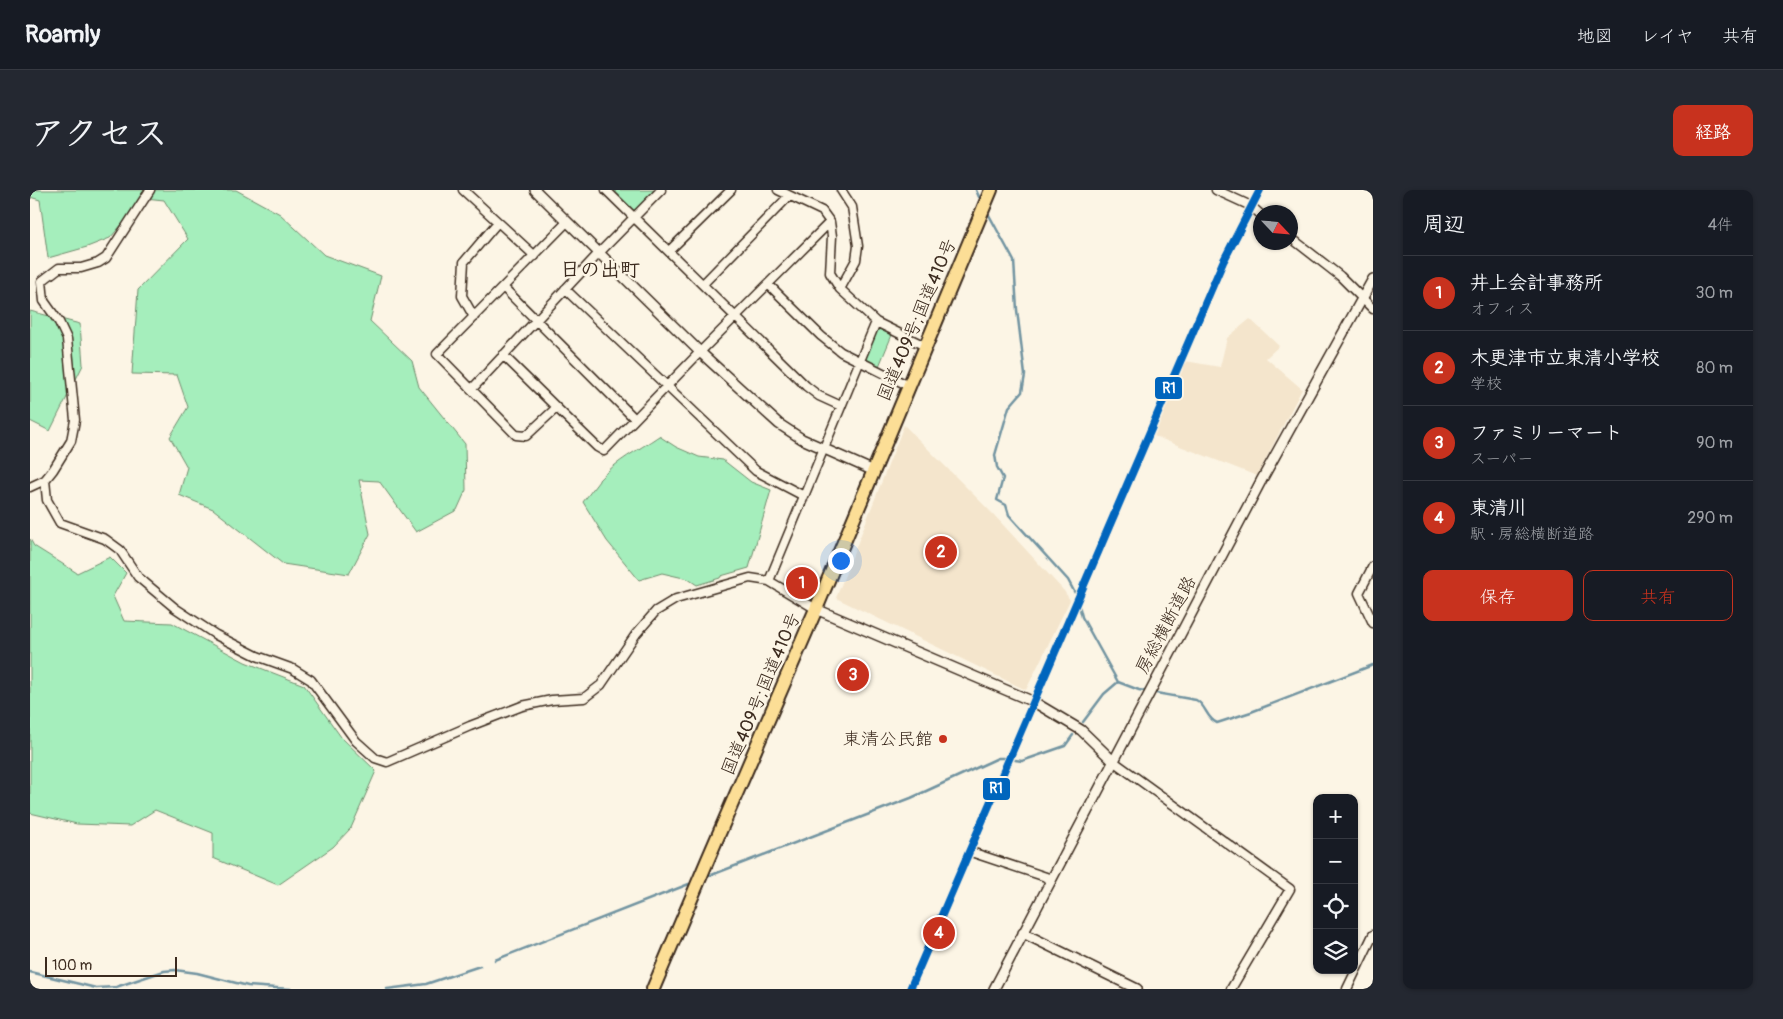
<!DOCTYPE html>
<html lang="ja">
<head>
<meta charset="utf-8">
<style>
	:root { --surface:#171b24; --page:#242831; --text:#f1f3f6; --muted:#9ea1a6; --line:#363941; --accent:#c8321e }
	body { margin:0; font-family:Pangolin,"Klee One",sans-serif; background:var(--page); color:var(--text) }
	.controls { position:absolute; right:15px; bottom:15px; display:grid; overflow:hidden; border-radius:10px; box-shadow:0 1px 4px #0004 }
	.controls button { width:45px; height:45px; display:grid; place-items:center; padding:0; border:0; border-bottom:1px solid var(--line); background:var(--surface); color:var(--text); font:25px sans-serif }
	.compass { position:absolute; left:1223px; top:15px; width:45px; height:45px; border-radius:50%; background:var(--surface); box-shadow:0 1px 4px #0004; rotate:116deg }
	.scale { position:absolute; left:15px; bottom:12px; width:132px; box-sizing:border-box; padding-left:5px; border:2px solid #3b2a1e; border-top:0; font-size:14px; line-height:18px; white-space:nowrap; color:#3b2a1e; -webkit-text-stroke:4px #fcf5e5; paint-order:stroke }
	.you { position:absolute; left:810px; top:370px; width:18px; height:18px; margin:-12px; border:4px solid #fff; border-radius:50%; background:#1a73e8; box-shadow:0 0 0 8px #1a73e833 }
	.badge { display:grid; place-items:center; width:32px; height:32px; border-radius:50%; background:var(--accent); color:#fff; font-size:16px; font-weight:700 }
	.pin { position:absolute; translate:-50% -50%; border:2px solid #fff; box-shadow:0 1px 5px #0006 }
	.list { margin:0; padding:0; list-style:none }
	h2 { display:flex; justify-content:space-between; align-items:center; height:65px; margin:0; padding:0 20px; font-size:21px }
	h2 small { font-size:16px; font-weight:400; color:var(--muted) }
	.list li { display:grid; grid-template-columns:32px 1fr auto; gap:15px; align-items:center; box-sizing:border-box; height:75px; padding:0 20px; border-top:1px solid var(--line) }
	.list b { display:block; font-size:19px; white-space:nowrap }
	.list p { margin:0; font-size:16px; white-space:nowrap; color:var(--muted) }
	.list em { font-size:16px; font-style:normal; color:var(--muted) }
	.actions { display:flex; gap:10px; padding:15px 20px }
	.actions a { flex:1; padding:11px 0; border:1px solid var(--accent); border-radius:10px; text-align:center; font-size:18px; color:var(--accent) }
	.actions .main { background:var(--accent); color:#fff }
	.icon { flex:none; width:28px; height:28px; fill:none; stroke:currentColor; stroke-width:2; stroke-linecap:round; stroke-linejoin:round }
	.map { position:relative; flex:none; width:1343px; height:799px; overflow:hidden; border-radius:10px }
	header { display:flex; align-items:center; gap:30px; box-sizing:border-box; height:70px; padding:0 25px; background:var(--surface); border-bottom:1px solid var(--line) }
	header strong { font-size:24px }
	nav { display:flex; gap:28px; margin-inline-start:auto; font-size:18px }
	.intro { display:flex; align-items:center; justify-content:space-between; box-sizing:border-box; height:120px; padding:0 30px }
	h1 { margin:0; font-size:35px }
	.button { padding:12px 22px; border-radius:10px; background:var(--accent); color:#fff; font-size:18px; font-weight:700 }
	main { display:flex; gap:30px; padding:0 30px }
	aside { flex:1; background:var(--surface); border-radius:10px; box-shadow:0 1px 4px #0004 }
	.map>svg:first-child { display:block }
</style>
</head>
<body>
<header>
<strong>Roamly</strong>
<nav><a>地図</a><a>レイヤ</a><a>共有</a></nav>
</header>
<div class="intro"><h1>アクセス</h1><a class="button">経路</a></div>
<main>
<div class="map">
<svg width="1343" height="799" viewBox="0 0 1343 799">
	<rect width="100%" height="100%" fill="#fcf5e5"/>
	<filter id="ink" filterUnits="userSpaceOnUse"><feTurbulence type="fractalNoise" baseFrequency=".02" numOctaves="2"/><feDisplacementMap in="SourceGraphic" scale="10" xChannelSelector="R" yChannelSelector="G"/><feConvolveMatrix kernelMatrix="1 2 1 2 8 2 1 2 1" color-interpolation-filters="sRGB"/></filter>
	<g filter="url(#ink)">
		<path fill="#f4e5cc" d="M 1220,129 L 1249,156 L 1236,168 L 1272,199 L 1227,286 L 1124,246 L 1155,171 L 1190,177 L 1197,148 Z
			M 874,235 L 963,324 L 1034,401 L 1040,410 L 996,500 L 806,408 Z"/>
		<path fill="#a5eebc" stroke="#708c6d" d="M 0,0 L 206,0 L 250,24 L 294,65 L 351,86 L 340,131 L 382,171 L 389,197 L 435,254 L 436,300 L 427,320 L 386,342 L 349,291 L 329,290 L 340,344 L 319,384 L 253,374 L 183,319 L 149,305 L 157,277 L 140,247 L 158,217 L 147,185 L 102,184 L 108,100 L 158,49 L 134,10 L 115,8 L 80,48 L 57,57 L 18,68 L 10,10 L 0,7 Z
			M 576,0 L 631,0 L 604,27 Z
			M 0,121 L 50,134 L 53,175 L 20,241 L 0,231 Z
			M 846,132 L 864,140 L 847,181 L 829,173 Z
			M 629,246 L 646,257 L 669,267 L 693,270 L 721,292 L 741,300 L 719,378 L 691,386 L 690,388 L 667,395 L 658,389 L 632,383 L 609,390 L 577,351 L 553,312 L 569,291 L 569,290 C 587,270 607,261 629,246 Z
			M 0,349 L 4,356 L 47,383 L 80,367 L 96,383 L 83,406 L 94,431 L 142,433 L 215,472 L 274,495 L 311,547 L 346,581 L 321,638 L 303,657 L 248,695 L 183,668 L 183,643 L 125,620 L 100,636 L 47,634 L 0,623 Z"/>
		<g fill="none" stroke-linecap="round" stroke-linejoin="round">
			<path stroke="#7294a1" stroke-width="2.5" d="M 946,0 L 949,7
				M 959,25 L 984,71 L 987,120 L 995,185 L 992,202 L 979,217 L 965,265 L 967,277 L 973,288 L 967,310 L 976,315 L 979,325 L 1038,390 L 1047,407 L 1052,427 L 1088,492 L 1109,500 L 1166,510 C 1176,515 1176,528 1187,533 L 1221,522 L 1343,475
				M 1053,532 L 1074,504 L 1088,492
				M 985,570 L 992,571 L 1035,556 L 1043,545
				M 679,686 L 881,608 L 968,568 L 973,568
				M 465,770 L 659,694
				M 0,782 L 66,798 L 86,797 L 134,781 L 145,780 L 167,783 L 218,796 L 261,799
				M 357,799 L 396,794 L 450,776"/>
			<defs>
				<path id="minor" d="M 433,0 L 468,32 L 434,72 L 432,106 L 444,127
					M 576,0 L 776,196 L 789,206 L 811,216
					M 748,0 L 792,21 L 800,32 L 802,46 L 800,83 L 810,99 L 846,132 L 895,156
					M 1186,0 L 1221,16 L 1230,24
					M 468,32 L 505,66
					M 537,32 L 407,164 L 486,245 L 496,246 L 524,220 L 528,219 L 567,257 L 574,261 L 670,162 L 800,32
					M 1260,47 L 1310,86 L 1343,119
					M 639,61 L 701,0
					M 673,94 L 759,6
					M 738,94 L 791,146 L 811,162 L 879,196
					M 474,98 L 605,229
					M 535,99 L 726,281 L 774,306
					M 810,99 L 826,70 L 828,56 L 822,17 L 811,0
					M 473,165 L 528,219
					M 441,200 L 570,62 L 631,0
					M 15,290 L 17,310 L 30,333 L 75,349 L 90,360 L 108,387 L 145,418 L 186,445 L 227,466 L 263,479 L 281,490 L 326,551 L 345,568 L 357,572 L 440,536 L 492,516 L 522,510 L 554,508 L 571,495 L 606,444 L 626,421 L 646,409 L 720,388 L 739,391 L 786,419
					M 0,297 L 15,290 L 23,280 L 41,251 L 45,230 L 37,149 L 29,132 L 14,111 L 12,91 L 29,78 L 51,78 L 68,73 L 76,68 L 120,0
					M 1343,376 L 1329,403 L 1343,433
					M 739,391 L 846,132
					M 1083,571 L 1260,699 L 1201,799
					M 944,663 L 1022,689
					M 1317,799 L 1343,745"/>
				<path id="tertiary" d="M 505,0 L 670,162 L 749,234 L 772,249 L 844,281
					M 786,419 L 1004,512 L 1051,540 L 1083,571
					M 993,743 L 1107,799
					M 964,799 L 1231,291 L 1343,89"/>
				<path id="trunk" d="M 623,799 L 678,669 L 786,419 L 961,0"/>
			</defs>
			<use href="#minor" stroke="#3b2a1e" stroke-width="11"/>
			<use href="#tertiary" stroke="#3b2a1e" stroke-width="12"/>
			<use href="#trunk" stroke="#3b2a1e" stroke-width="16"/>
			<use href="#minor" stroke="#fcf5e5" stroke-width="8"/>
			<use href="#tertiary" stroke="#fcf5e5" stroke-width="9"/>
			<use href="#trunk" stroke="#fcde96" stroke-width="12"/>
			<defs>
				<path id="rail-1" d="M 880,799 L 1193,72 L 1230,0"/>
			</defs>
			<use href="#rail-1" stroke="#fcf5e5" stroke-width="11"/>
			<use href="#rail-1" stroke="#0065bd" stroke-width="8"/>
		</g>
	</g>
	<circle fill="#c8321e" stroke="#fcf5e5" stroke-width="2" cx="913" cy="549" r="5"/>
	<g text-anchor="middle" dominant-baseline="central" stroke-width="4.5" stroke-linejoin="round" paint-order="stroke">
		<g font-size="18" fill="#3b2a1e" stroke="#fcf5e5">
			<text transform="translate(887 130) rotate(-67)">国道409号;国道410号</text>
			<text transform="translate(1136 435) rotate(-62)">房総横断道路</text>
			<text transform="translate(731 504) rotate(-67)">国道409号;国道410号</text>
		</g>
		<g font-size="18" fill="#3b2a1e" stroke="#fcf5e5" text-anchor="end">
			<text x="903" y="549">東清公民館</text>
		</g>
		<g font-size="20" font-weight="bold" fill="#3b2a1e" stroke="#fcf5e5">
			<text x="570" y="79">日の出町</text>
		</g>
	</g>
	<g stroke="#fcf5e5" stroke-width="2">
		<rect x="1124" y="186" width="29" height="24" rx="5" fill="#0065bd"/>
		<rect x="952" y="587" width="29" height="24" rx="5" fill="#0065bd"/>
	</g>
	<g font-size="14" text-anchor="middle" font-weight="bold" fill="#fff">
		<text x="1139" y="203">R1</text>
		<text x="966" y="603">R1</text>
	</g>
</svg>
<div class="controls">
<button>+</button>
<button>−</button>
<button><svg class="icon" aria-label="locate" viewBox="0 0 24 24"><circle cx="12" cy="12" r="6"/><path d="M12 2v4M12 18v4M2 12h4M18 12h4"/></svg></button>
<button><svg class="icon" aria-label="layers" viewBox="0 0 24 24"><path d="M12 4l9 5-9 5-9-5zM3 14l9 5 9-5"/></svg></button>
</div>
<svg class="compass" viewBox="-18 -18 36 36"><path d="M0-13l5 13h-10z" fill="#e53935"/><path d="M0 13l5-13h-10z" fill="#9ea1a6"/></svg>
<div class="scale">100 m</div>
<div class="you"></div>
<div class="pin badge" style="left:772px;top:393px">1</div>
<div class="pin badge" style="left:911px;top:362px">2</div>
<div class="pin badge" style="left:823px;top:485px">3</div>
<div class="pin badge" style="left:909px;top:743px">4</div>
</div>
<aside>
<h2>周辺<small>4件</small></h2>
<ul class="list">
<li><span class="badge">1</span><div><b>井上会計事務所</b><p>オフィス</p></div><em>30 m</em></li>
<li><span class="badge">2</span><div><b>木更津市立東清小学校</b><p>学校</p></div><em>80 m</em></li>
<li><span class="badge">3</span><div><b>ファミリーマート</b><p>スーパー</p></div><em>90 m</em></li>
<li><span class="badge">4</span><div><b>東清川</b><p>駅 · 房総横断道路</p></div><em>290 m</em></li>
</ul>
<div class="actions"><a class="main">保存</a><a>共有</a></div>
</aside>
</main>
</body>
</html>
